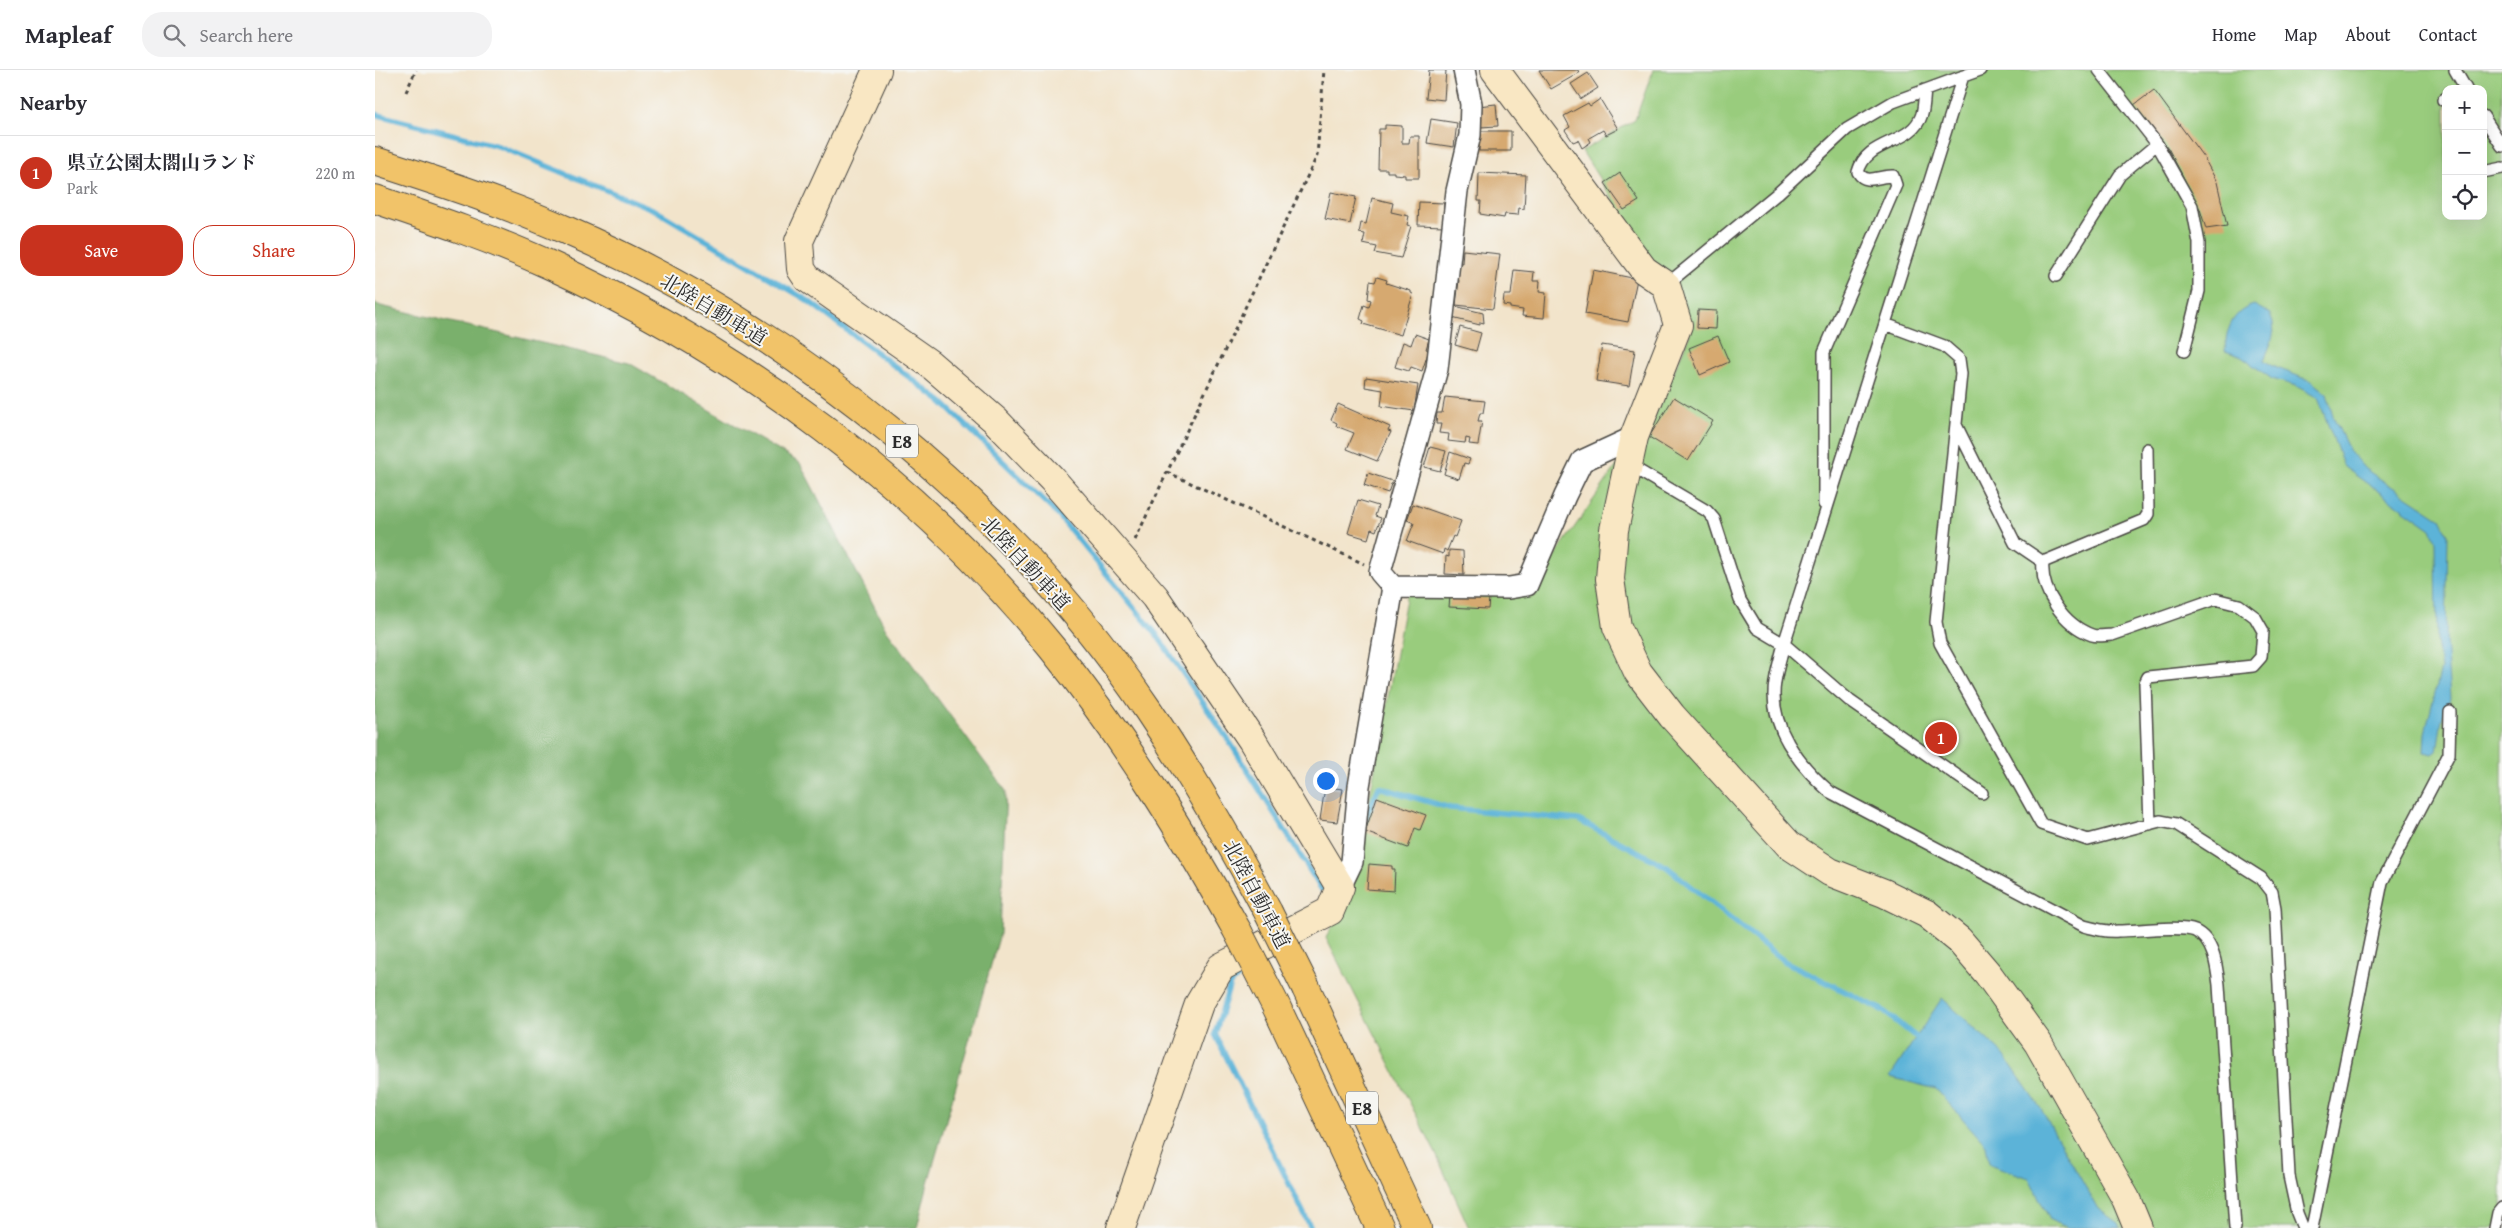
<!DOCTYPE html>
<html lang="en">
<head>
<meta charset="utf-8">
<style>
	:root { --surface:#fff; --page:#f2f2f3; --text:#2b2b33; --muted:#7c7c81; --line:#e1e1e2; --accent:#c8321e }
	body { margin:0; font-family:"Gentium Book Plus","Noto Serif JP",serif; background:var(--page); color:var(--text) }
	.controls { position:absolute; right:15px; top:15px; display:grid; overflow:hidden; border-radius:10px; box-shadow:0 5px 20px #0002 }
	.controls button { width:45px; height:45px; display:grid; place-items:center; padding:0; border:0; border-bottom:1px solid var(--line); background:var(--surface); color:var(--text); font:25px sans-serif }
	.you { position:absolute; left:950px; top:710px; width:18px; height:18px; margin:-12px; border:4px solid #fff; border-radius:50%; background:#1a73e8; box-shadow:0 0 0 8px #1a73e833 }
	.badge { display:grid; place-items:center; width:32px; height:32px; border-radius:50%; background:var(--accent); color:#fff; font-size:16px; font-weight:700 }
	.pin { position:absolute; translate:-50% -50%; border:2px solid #fff; box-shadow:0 1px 5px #0006 }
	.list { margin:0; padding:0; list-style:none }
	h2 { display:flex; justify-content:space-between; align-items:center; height:65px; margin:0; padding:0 20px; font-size:21px }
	h2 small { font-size:16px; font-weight:400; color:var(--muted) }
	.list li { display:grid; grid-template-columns:32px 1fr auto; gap:15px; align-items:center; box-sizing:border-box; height:75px; padding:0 20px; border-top:1px solid var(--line) }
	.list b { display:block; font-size:19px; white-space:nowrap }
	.list p { margin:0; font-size:16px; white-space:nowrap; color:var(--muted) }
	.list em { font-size:16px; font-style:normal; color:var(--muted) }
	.actions { display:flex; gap:10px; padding:15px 20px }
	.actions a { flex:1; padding:11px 0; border:1px solid var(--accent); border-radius:20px; text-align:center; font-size:18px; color:var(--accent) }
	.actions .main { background:var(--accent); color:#fff }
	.icon { flex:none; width:28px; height:28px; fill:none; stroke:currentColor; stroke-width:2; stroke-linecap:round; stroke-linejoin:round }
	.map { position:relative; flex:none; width:2127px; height:1158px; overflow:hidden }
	header { display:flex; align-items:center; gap:30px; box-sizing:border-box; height:70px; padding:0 25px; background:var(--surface); border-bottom:1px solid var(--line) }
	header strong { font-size:24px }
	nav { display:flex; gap:28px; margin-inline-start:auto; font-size:18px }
	.search { width:350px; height:45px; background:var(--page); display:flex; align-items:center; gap:12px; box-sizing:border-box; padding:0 18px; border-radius:20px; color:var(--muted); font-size:19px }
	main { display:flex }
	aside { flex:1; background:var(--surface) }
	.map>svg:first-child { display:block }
</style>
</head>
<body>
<header>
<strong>Mapleaf</strong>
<div class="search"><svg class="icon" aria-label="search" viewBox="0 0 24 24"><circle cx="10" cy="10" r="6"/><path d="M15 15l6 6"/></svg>Search here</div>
<nav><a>Home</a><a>Map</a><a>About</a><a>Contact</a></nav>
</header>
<main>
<aside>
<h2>Nearby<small></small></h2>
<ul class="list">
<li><span class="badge">1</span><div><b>県立公園太閤山ランド</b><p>Park</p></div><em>220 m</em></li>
</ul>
<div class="actions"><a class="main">Save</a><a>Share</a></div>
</aside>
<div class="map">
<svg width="2127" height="1158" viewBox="0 0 2127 1158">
	<rect width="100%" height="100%" fill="#f6f6f2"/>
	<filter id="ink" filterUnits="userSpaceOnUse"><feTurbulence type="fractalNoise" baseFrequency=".02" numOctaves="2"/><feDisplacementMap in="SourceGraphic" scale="10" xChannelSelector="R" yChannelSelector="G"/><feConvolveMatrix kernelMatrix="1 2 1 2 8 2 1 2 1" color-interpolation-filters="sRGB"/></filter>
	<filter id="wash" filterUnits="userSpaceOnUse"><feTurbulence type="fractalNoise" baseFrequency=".0096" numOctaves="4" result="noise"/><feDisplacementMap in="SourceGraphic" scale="20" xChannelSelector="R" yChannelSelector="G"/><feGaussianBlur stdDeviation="1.12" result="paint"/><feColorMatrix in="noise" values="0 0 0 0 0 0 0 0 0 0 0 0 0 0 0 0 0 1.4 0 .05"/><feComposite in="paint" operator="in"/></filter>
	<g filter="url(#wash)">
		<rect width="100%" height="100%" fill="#f2e4cb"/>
		<path fill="#99cc7d" stroke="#627c54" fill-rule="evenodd" d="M 1278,0 L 2127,0 L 2127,1158 L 1094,1158 L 1061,1084 L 951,868 L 979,813 L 1032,523 L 1154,523 L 1248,387 L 1266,377 L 1315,264 L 1291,215 L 1207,81 L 1260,50 ZM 2071,19 L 2108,19 L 2108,146 L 2071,146 Z"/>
		<path fill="#7ab06c" stroke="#526e4c" d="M 0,233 L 6,236 L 254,293 L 425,393 L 511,559 L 631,721 L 625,864 L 553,1113 L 542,1158 L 0,1158 Z"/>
		<path fill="#5bb3d8" stroke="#436f82" d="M 1879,235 L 1895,244 C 1903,261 1896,273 1889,290 L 1897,296 L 1936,311 L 1952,324 L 1959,349 L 1975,382 L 1990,399 L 2066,449 L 2073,464 L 2071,569 L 2075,629 L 2067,649 L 2062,681 L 2058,684 L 2049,682 L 2050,663 L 2066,599 L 2062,571 L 2061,471 L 2056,459 L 1969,397 L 1943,328 L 1921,316 L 1897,309 L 1865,286 L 1850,281 C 1851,260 1857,241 1879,235 Z
			M 1567,928 L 1629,985 L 1666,1039 L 1723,1139 L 1743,1153 L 1745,1158 L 1694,1158 L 1675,1150 L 1654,1108 L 1614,1094 L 1611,1075 L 1561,1019 L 1515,1007 Z"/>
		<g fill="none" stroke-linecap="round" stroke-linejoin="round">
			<path stroke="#5bb3d8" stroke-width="5.5" d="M 0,44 L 123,76 L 280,140 L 432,230 L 567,332 L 683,445 L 782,565 L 856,674 L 952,828
				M 989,751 L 1004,717 L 1075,738 L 1203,750 L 1292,797 L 1409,891 L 1507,940 L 1541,967
				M 874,898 L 855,914 L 840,964 L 936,1158"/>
		</g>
		<g id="blocks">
			<path fill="#d6a970" d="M 1054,0 L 1071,0 L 1069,30 L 1051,28 Z
				M 1164,0 L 1203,0 L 1204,3 L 1176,19 Z
				M 1213,3 L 1223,18 L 1206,29 L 1196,14 Z
				M 1779,20 L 1829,88 L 1842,112 L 1852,156 L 1831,159 L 1825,139 L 1793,78 L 1759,35 Z
				M 1225,29 L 1243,59 L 1231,65 L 1228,60 L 1214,68 L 1216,72 L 1207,78 L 1203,70 L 1198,72 L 1190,60 L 1195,57 L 1189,46 L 1213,33 L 1215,36 Z
				M 1121,34 L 1123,56 L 1105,57 L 1103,36 Z
				M 1056,49 L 1082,53 L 1079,77 L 1052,73 Z
				M 1010,55 L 1027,56 L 1027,73 L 1034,73 L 1035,66 L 1044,66 L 1044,108 L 1030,108 L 1030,105 L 1019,104 L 1019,102 L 1012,102 L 1012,99 L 1003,99 L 1004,59 L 1010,59 Z
				M 1104,61 L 1136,61 L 1136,81 L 1104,81 Z
				M 1104,103 L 1151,105 L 1149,139 L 1144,138 L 1143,145 L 1130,144 L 1129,148 L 1105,144 L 1106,131 L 1103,131 Z
				M 1245,103 L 1264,131 L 1249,140 L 1230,113 Z
				M 956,122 L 981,127 L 975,154 L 950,149 Z
				M 997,128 L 1018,133 L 1016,142 L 1034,146 L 1032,155 L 1036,156 L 1026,188 L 1000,183 L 1002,177 L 988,174 L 990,164 L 984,163 L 986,153 L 991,154 Z
				M 1044,132 L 1069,133 L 1068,156 L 1043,155 Z
				M 1088,180 L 1125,184 L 1118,239 L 1081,235 L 1084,210 L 1080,210 L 1082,192 L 1087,193 Z
				M 1139,200 L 1159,202 L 1158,211 L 1165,211 L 1164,222 L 1171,223 L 1169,248 L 1147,246 L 1148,240 L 1135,238 L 1135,236 L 1128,235 L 1129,225 L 1136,225 Z
				M 1218,200 L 1262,209 L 1253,252 L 1210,244 Z
				M 1002,207 L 1012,210 L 1011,213 L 1036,221 L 1036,223 L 1038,224 L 1026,265 L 988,254 L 989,251 L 985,249 L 989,235 L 994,237 L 996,230 L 993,229 L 995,211 L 1000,212 Z
				M 1080,236 L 1108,243 L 1109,253 L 1105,252 L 1105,255 L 1077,248 Z
				M 1323,240 L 1342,241 L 1341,259 L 1322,258 Z
				M 1085,257 L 1106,263 L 1101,281 L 1080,275 Z
				M 1040,264 L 1054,269 L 1051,279 L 1054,280 L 1047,301 L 1036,297 L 1034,301 L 1020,297 L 1028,272 L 1036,275 Z
				M 1343,266 L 1354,292 L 1325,305 L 1314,278 Z
				M 1227,275 L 1260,280 L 1254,316 L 1221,311 Z
				M 991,307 L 1043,315 L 1039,341 L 1006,336 L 1008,320 L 990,317 Z
				M 1070,327 L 1110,331 L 1108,343 L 1105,343 L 1103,351 L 1107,351 L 1103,375 L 1094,374 L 1095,369 L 1091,368 L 1090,373 L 1073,371 L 1074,364 L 1064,363 L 1066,354 L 1061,354 L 1062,343 L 1067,343 Z
				M 1299,327 L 1338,351 L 1313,391 L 1274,367 Z
				M 963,334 L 1015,357 L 1013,361 L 1016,362 L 1002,391 L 972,379 L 979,363 L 961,356 L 962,353 L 956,350 Z
				M 1055,377 L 1071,381 L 1065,401 L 1049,397 Z
				M 1075,382 L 1095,389 L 1093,394 L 1089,393 L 1084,409 L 1069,404 Z
				M 993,403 L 1017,411 L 1013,423 L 989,415 Z
				M 983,430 L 1003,436 L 1000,446 L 1006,448 L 1001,461 L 996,459 L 993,469 L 973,463 Z
				M 1038,434 L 1086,451 L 1080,467 L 1078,466 L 1072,481 L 1069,479 L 1068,484 L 1032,471 L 1039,453 L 1032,450 Z
				M 1074,480 L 1088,481 L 1089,505 L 1070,504 L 1071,486 L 1074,487 Z
				M 1075,526 L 1114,528 L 1113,539 L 1074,537 Z
				M 950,717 L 968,719 L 962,752 L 945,750 Z
				M 1002,727 L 1051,745 L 1045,760 L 1040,758 L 1033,778 L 990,762 Z
				M 994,794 L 1017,796 L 1017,799 L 1020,799 L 1019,821 L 992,819 Z"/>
		</g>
	</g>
	<g filter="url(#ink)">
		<use href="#blocks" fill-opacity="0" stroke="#494743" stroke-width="1"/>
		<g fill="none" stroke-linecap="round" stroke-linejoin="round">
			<defs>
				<path id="lane" d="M 2080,0 L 2091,19
					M 1588,6 L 1409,574 C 1406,586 1402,599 1400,612 C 1393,656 1424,695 1455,722 L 1709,856 C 1720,859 1731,862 1743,861 C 1761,861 1805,855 1820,861 C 1839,870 1842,898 1844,915 L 1860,1158
					M 2068,30 L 2071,28
					M 2108,46 L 2127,76
					M 1782,74 L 1817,136 L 1824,173 L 1824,221 L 1809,281
					M 2108,102 L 2127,98
					M 1681,206 L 1745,105 L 1782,74 L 1724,0
					M 1291,215 L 1403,123 L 1472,59 L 1518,32 L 1605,0
					M 1510,254 L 1569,276 L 1584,289 L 1586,304 L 1561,552 L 1565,573 L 1666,754 L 1713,770 L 1785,751 L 1801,754 L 1886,808 L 1897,822 L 1900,838 L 1914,1106 L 1922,1143 L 1928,1158
					M 1581,355 L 1640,473 L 1668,492 C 1665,521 1689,555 1717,565 C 1723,567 1730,565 1737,565 L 1840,529 L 1864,535 L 1880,547 L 1888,561 L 1886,587 L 1878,596 L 1773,607 L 1770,613 L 1775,754
					M 1254,395 L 1332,441 L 1339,449 L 1365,530 L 1382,558 L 1409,574 L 1475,631 L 1607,723
					M 1449,434 L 1449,282 L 1521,115 L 1518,106 C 1505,105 1491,116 1483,102 C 1492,68 1537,76 1547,44 C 1549,37 1549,28 1550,20
					M 1668,492 L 1769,450 L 1773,444 L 1772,379
					M 1937,1158 L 2007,812 L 2074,684 L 2075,642
					M 2120,1158 L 2123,1143 L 2127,1138"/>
				<path id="street" d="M 1018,517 L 1134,518 L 1152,515 L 1190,426 L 1207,391 L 1259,367
					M 965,817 L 977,792 L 984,716 L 1018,517 L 1005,502 L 1062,299 L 1082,121 L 1095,65 L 1096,34 L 1089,0"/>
				<path id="secondary" d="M 502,0 L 424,171 L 426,199 L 432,208 L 555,294 L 620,350 L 677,409 L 780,527 L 877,670 L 965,817 L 955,841 L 846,897 L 824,934 L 746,1158
					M 1120,0 L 1269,200 L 1291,215 L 1303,255 L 1259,367 L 1239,460 L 1235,509 L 1242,557 L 1263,602 L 1297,646 L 1414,775 L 1455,802 L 1509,823 L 1552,844 L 1584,870 L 1613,904 L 1663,973 L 1751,1129 L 1763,1158"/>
				<path id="highway" d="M 0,91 C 65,112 130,133 193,161 C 417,258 636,437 773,640 C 817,705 856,773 893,842
					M 0,129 C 59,149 118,169 175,195 C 367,283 544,414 677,578 C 749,667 808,763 863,862
					M 931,918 L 1042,1158
					M 901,936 L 1005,1158"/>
			</defs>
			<use href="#lane" stroke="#494743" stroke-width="14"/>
			<use href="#street" stroke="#494743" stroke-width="24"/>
			<use href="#secondary" stroke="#494743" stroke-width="30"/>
			<use href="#highway" stroke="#494743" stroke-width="30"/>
			<path stroke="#494743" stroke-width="3" stroke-dasharray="4 4" stroke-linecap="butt" d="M 31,22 L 41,0
				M 792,402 L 989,494
				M 760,470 L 942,86 L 949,0"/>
			<use href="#lane" stroke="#fff" stroke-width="11"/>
			<use href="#street" stroke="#fff" stroke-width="21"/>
			<use href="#secondary" stroke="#f9e7c3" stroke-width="28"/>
			<use href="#highway" stroke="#f1c369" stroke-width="28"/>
			<defs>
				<path id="highway-bridge" d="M 893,842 L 931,918
					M 863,862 L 901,936"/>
			</defs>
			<use href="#highway-bridge" stroke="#494743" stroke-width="30" stroke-linecap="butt"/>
			<use href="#highway-bridge" stroke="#f1c369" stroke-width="28"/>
		</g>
	</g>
	<g text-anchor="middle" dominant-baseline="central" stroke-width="4" stroke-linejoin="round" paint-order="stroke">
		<g fill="#f6f6f2" stroke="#686867" stroke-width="1">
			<rect x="511" y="354.5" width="32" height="33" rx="4"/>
			<rect x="971" y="1021.5" width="32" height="33" rx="4"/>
		</g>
		<g font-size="19" font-weight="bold" fill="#2b2b2b">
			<text x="527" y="371">E8</text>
			<text x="987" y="1038">E8</text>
		</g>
		<g font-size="20" fill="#2b2b2b" stroke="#f6f6f2">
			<text transform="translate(339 239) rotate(31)">北陸自動車道</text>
			<text transform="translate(651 493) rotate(47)">北陸自動車道</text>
			<text transform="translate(882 824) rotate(62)">北陸自動車道</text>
		</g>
	</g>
</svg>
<div class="controls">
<button>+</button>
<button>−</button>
<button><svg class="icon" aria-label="locate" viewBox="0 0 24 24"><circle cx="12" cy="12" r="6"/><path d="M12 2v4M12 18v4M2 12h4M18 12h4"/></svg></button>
</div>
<div class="you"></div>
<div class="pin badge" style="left:1566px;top:668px">1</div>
</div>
</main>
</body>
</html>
